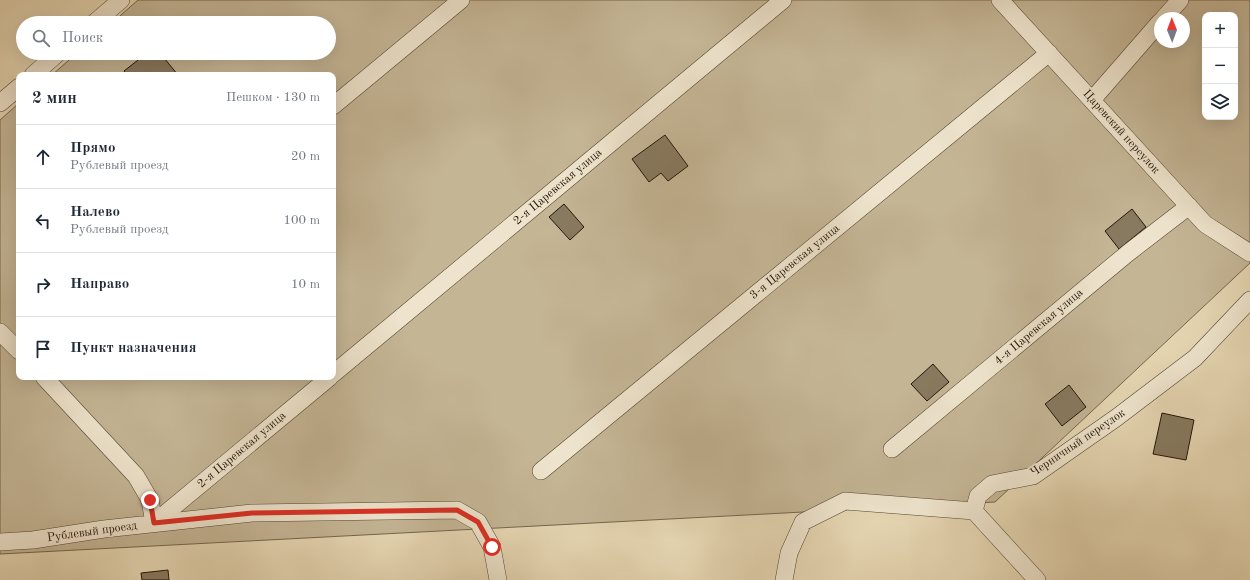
<!DOCTYPE html>
<html lang="ru">
<head>
<meta charset="utf-8">
<style>
	:root { --surface:#fff; --page:#f2f2f3; --text:#1f2937; --muted:#747a83; --line:#e0e1e3 }
	body { margin:0; font-family:"Old Standard TT",serif; background:var(--page); color:var(--text) }
	.controls { position:absolute; right:12px; top:12px; display:grid; overflow:hidden; border-radius:8px; box-shadow:0 4px 16px #0002 }
	.controls button { width:36px; height:36px; display:grid; place-items:center; padding:0; border:0; border-bottom:1px solid var(--line); background:var(--surface); color:var(--text); font:20px sans-serif }
	.compass { position:absolute; left:1154px; top:12px; width:36px; height:36px; border-radius:50%; background:var(--surface); box-shadow:0 4px 16px #0002; rotate:359deg }
	.stop { position:absolute; width:12px; height:12px; margin:-9px; border:3px solid #d93025; border-radius:50%; background:#fff }
	.stop.end { background:#d93025; border-color:#fff; box-shadow:0 1px 4px #0008 }
	.list { margin:0; padding:0; list-style:none }
	h2 { display:flex; justify-content:space-between; align-items:center; height:52px; margin:0; padding:0 16px; font-size:17px }
	h2 small { font-size:13px; font-weight:400; color:var(--muted) }
	.list li { display:grid; grid-template-columns:26px 1fr auto; gap:12px; align-items:center; box-sizing:border-box; height:64px; padding:0 16px; border-top:1px solid var(--line) }
	.list b { display:block; font-size:15px; white-space:nowrap }
	.list p { margin:0; font-size:13px; white-space:nowrap; color:var(--muted) }
	.list em { font-size:13px; font-style:normal; color:var(--muted) }
	.icon { flex:none; width:22px; height:22px; fill:none; stroke:currentColor; stroke-width:2; stroke-linecap:round; stroke-linejoin:round }
	.map { position:relative; flex:none; width:1250px; height:580px; overflow:hidden }
	.search { position:absolute; background:var(--surface); box-shadow:0 4px 16px #0002; left:16px; top:16px; width:320px; height:44px; display:flex; align-items:center; gap:10px; box-sizing:border-box; padding:0 14px; border-radius:22px; color:var(--muted); font-size:15px }
	.panel { position:absolute; background:var(--surface); box-shadow:0 4px 16px #0002; left:16px; top:72px; width:320px; height:308px; border-radius:8px }
	.map>svg:first-child { display:block }
</style>
</head>
<body>
<div class="map">
<svg width="1250" height="580" viewBox="0 0 1250 580">
	<rect width="100%" height="100%" fill="#e5d6b2"/>
	<filter id="stains"><feTurbulence type="fractalNoise" baseFrequency=".005" numOctaves="4"/><feColorMatrix values="0 0 0 0 .2 0 0 0 0 .09 0 0 0 0 .02 0 0 0 .5 -.17"/></filter>
	<radialGradient id="worn" r=".72"><stop offset=".6" stop-color="#630" stop-opacity="0"/><stop offset="1" stop-color="#630" stop-opacity=".3"/></radialGradient>
	<path fill="#c4b595" stroke="#74664e" fill-rule="evenodd" d="M 138,0 L 1250,0 L 1250,263 L 995,502 L 0,554 L 0,120 L 19,103 L 19,377 L 333,377 L 333,75 L 52,75 L 77,53 L 329,53 L 329,23 L 112,23 ZM 1205,15 L 1235,15 L 1235,117 L 1205,117 ZM 1160,18 L 1184,18 L 1184,42 L 1160,42 Z"/>
	<path fill="#887a60" stroke="#241607" d="M 147,53 L 160,53 L 178,75 L 127,75 L 124,71 Z
		M 665,135 L 688,166 L 668,181 L 661,173 L 649,182 L 632,159 Z
		M 564,204 L 584,227 L 570,240 L 549,217 Z
		M 1132,209 L 1146,227 L 1119,249 L 1105,231 Z
		M 933,364 L 949,382 L 927,401 L 911,384 Z
		M 1069,385 L 1086,407 L 1062,426 L 1045,404 Z
		M 1162,413 L 1194,420 L 1186,460 L 1153,454 Z
		M 168,570 L 169,580 L 142,580 L 141,573 Z"/>
	<g fill="none" stroke-linecap="round" stroke-linejoin="round">
		<defs>
			<path id="minor" d="M 1000,0 L 1205,224 L 1250,253
				M 1164,18 L 1180,0
				M 94,23 L 121,0
				M 33,75 L 58,53
				M 1092,100 L 1160,22
				M 0,103 L 19,87
				M 333,106 L 461,0
				M 0,332 L 19,351
				M 333,374 L 783,0
				M 44,377 L 136,476 L 150,500 L 154,523
				M 892,449 L 1128,253 L 1189,206
				M 541,471 L 1049,53
				M 974,511 L 978,496 L 992,484 L 1033,476 L 1116,418 L 1195,358 L 1250,300
				M 974,511 L 1037,580
				M 154,523 L 330,377
				M 0,542 L 33,540 L 104,529 L 252,513 L 457,510 L 478,522 L 492,547 L 498,580
				M 784,580 L 789,553 L 803,522 L 845,501 L 974,511"/>
		</defs>
		<use href="#minor" stroke="#544632" stroke-width="18"/>
		<use href="#minor" stroke="#eee4cd" stroke-width="17"/>
	</g>
	<g fill="none" stroke-linecap="round" stroke-linejoin="round">
		<path stroke="#d93025" stroke-width="5" d="M 150,500 L 154,523 L 252,513 L 457,510 L 478,522 L 492,547"/>
	</g>
	<g text-anchor="middle" dominant-baseline="central" stroke-width="3.5" stroke-linejoin="round" paint-order="stroke">
		<g font-size="12" fill="#241607" stroke="#eee4cd">
			<text transform="translate(1121 132) rotate(48)">Царевский переулок</text>
			<text transform="translate(558 187) rotate(-40)">2-я Царевская улица</text>
			<text transform="translate(795 262) rotate(-39)">3-я Царевская улица</text>
			<text transform="translate(1039 327) rotate(-40)">4-я Царевская улица</text>
			<text transform="translate(1078 443) rotate(-34)">Черничный переулок</text>
			<text transform="translate(242 450) rotate(-40)">2-я Царевская улица</text>
			<text transform="translate(92 532) rotate(-8)">Рублевый проезд</text>
		</g>
	</g>
	<rect width="100%" height="100%" filter="url(#stains)"/>
	<rect width="100%" height="100%" fill="url(#worn)"/>
</svg>
<div class="controls">
<button>+</button>
<button>−</button>
<button><svg class="icon" aria-label="layers" viewBox="0 0 24 24"><path d="M12 4l9 5-9 5-9-5zM3 14l9 5 9-5"/></svg></button>
</div>
<svg class="compass" viewBox="-18 -18 36 36"><path d="M0-13l5 13h-10z" fill="#e53935"/><path d="M0 13l5-13h-10z" fill="#747a83"/></svg>
<div class="stop" style="left:492px;top:547px"></div>
<div class="stop end" style="left:150px;top:500px"></div>
<div class="search"><svg class="icon" aria-label="search" viewBox="0 0 24 24"><circle cx="10" cy="10" r="6"/><path d="M15 15l6 6"/></svg>Поиск</div>
<section class="panel">
<h2>2 мин<small>Пешком · 130 m</small></h2>
<ul class="list">
<li><svg class="icon" aria-label="ahead" viewBox="0 0 24 24"><path d="M12 20V5M6 11l6-6 6 6"/></svg><div><b>Прямо</b><p>Рублевый проезд</p></div><em>20 m</em></li>
<li><svg class="icon" aria-label="left" viewBox="0 0 24 24"><path d="M17 20v-9H6M10 6l-5 5 5 5"/></svg><div><b>Налево</b><p>Рублевый проезд</p></div><em>100 m</em></li>
<li><svg class="icon" aria-label="right" viewBox="0 0 24 24"><path d="M7 20v-9h11M14 6l5 5-5 5"/></svg><div><b>Направо</b></div><em>10 m</em></li>
<li><svg class="icon" aria-label="arrive" viewBox="0 0 24 24"><path d="M6 21V4h12l-3 4 3 4H6"/></svg><div><b>Пункт назначения</b></div></li>
</ul>
</section>
</div>
</body>
</html>
